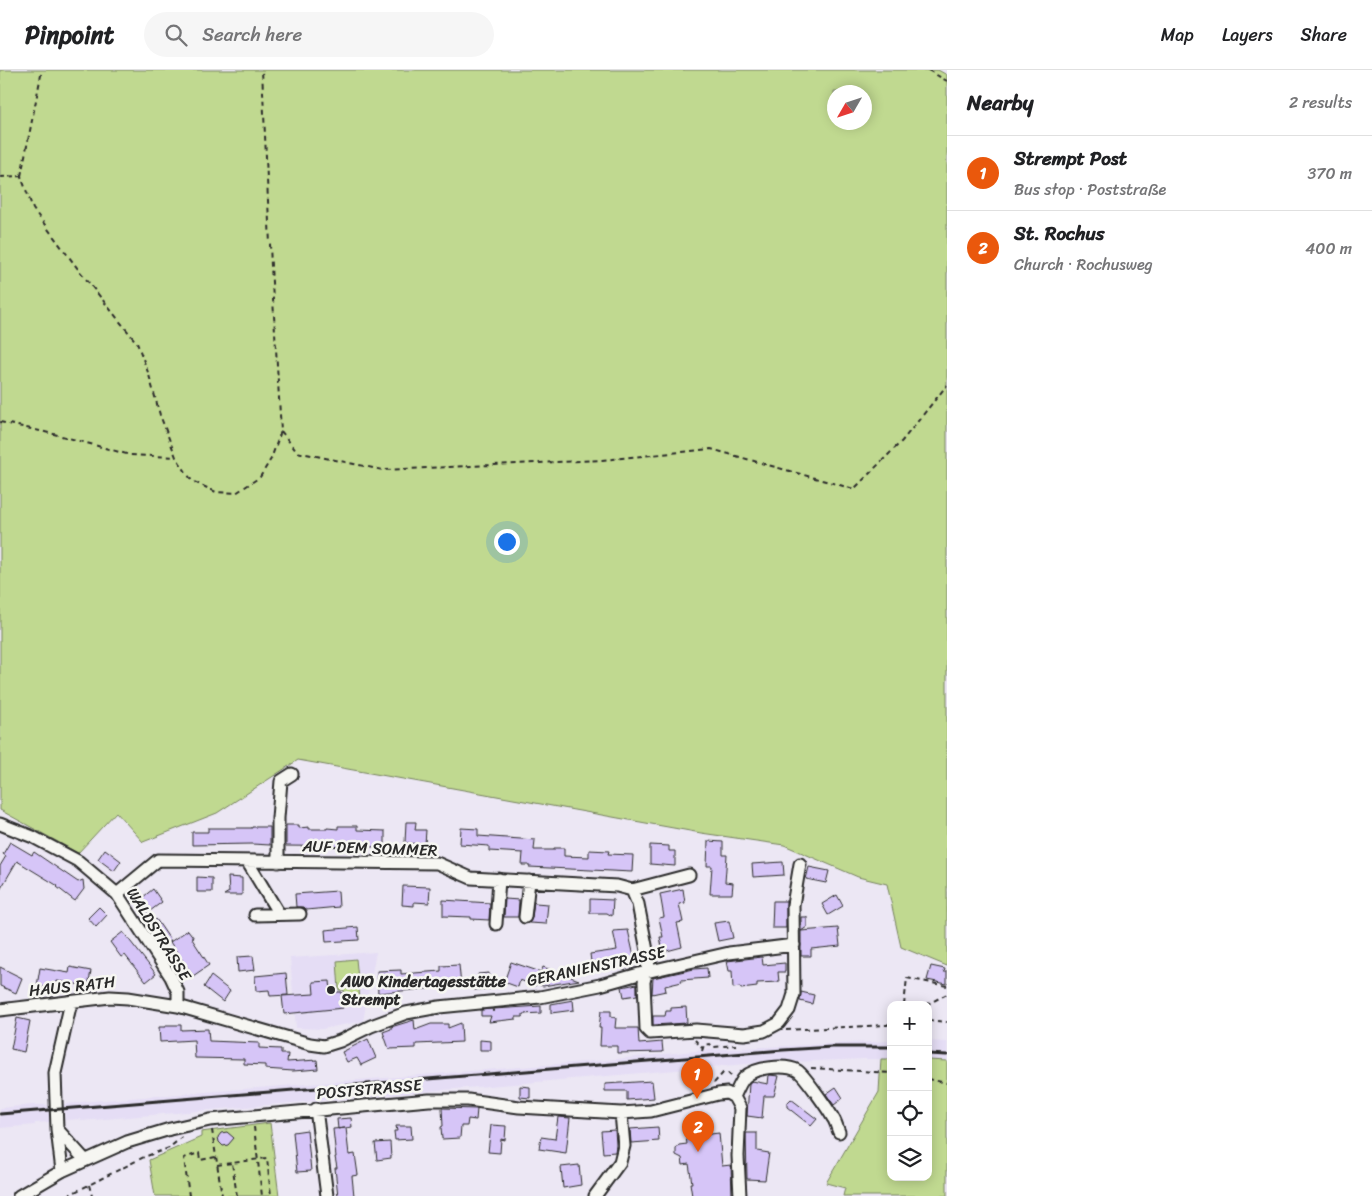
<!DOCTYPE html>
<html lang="en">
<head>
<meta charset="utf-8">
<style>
	:root { --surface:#fff; --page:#f6f6f6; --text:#202124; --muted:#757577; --line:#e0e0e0; --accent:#ea580c }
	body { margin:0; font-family:Sriracha,sans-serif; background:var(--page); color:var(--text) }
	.controls { position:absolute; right:15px; bottom:15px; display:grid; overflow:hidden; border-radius:10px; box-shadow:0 2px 12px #0003 }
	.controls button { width:45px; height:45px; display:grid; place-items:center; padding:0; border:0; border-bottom:1px solid var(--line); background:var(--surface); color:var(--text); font:25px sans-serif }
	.compass { position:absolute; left:827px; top:15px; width:45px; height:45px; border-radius:50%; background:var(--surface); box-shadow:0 2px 12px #0003; rotate:231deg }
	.you { position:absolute; left:506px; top:471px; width:18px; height:18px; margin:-12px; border:4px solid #fff; border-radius:50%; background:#1a73e8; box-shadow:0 0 0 8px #1a73e833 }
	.badge { display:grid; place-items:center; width:32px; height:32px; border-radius:50%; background:var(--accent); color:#fff; font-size:16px; font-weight:700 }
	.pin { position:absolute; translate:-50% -41px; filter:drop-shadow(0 1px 2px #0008) }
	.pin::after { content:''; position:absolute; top:26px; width:18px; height:15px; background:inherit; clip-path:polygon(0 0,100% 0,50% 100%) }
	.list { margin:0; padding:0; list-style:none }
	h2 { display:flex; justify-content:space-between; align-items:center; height:65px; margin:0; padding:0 20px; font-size:21px }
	h2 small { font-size:16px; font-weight:400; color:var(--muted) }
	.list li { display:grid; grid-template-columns:32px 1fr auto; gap:15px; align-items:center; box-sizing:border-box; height:75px; padding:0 20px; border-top:1px solid var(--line) }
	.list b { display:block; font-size:19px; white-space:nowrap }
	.list p { margin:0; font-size:16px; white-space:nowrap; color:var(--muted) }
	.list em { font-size:16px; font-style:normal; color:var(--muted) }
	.icon { flex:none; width:28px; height:28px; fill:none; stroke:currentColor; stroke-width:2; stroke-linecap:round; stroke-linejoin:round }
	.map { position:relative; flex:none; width:947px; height:1126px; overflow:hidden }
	header { display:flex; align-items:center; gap:30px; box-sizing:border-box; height:70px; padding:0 25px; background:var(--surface); border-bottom:1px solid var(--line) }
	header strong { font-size:24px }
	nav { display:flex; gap:28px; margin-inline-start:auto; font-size:18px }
	.search { width:350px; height:45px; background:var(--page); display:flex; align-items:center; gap:12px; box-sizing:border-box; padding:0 18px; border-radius:28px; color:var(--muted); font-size:19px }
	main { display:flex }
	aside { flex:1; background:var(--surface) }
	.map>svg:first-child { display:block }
</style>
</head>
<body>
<header>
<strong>Pinpoint</strong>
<div class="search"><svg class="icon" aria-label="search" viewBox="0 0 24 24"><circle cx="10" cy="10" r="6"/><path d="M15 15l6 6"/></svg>Search here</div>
<nav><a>Map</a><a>Layers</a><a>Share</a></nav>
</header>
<main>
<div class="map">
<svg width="947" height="1126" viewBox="0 0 947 1126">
	<rect width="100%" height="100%" fill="#ece7f4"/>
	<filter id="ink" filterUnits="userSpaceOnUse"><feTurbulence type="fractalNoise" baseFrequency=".02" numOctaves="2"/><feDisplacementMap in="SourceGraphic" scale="10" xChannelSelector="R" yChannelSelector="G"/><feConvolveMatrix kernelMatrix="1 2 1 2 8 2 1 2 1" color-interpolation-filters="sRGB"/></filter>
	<g filter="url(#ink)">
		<path fill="#e5ddf5" d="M 376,882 L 363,951 L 322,959 L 296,958 L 290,888 Z
			M 891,971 L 891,989 L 865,989 L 746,994 L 187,1042 L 81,1051 L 81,1049 L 65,1050 L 64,1034 L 80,1033 L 80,1032 L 597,991 L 704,980 Z
			M 928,971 L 947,972 L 947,991 L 928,990 Z
			M 33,1035 L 48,1035 L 50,1052 L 35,1053 L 35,1055 L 0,1058 L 0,1038 Z"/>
		<path fill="#c0d990" stroke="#76825e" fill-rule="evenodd" d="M 0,0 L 938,0 L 947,5 L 947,896 L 901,877 L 887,814 L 858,807 L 784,775 L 701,763 L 298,690 L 217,743 L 143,772 L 116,742 L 78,783 L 0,740 ZM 834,22 L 864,22 L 864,52 L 834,52 Z
			M 356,889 L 360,929 L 345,930 L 344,920 L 339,920 L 337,891 Z
			M 881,989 L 891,989 L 891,1107 L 928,1107 L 928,990 L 947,991 L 947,1126 L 843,1126 L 845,1118 L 826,1113 L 879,1022 Z
			M 270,1053 L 279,1126 L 155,1126 L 149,1090 L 201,1067 L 201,1062 Z"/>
		<path fill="#d6c5f7" stroke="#2b2b2b" d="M 406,752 L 416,752 L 415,760 L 426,760 L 425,774 L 405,773 Z
			M 286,755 L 299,755 L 299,758 L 309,757 L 309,759 L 327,759 L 327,758 L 338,759 L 338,756 L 357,756 L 357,760 L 385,761 L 385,777 L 286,776 Z
			M 252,757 L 270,757 L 270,775 L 252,774 L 192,775 L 192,762 L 208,762 L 208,758 L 252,758 Z
			M 461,758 L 478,759 L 478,766 L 535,770 L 534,780 L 554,780 L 554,778 L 564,778 L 564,786 L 589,787 L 589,780 L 609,781 L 608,784 L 633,785 L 632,802 L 529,797 L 529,795 L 522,795 L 523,783 L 489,781 L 489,776 L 460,774 Z
			M 708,771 L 723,772 L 723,785 L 727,785 L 725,812 L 733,813 L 732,824 L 710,824 L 712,796 L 707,796 Z
			M 10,772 L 32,785 L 34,782 L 78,812 L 83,810 L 84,819 L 75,831 L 57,817 L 58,816 L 17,791 L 0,820 L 0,796 L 6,786 L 3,784 Z
			M 650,775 L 669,776 L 669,781 L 675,781 L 675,796 L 650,794 Z
			M 105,779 L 121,791 L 114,801 L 98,789 Z
			M 783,792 L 784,805 L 753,807 L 752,794 Z
			M 809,797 L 829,801 L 826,813 L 806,809 Z
			M 197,807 L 212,808 L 212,822 L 197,822 Z
			M 228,807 L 242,808 L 242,825 L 224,825 L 229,822 Z
			M 403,816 L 430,817 L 429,833 L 414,832 L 414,836 L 402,835 Z
			M 153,819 L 162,832 L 146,844 L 137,832 Z
			M 683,819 L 685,833 L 679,834 L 683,852 L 677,853 L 682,877 L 663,882 L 660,867 L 663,867 L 659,848 L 664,847 L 660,824 Z
			M 338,821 L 339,837 L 306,840 L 303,837 L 296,837 L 295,824 Z
			M 837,825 L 843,836 L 828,845 L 822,834 Z
			M 505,829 L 519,830 L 518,847 L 504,847 Z
			M 590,829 L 613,830 L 612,846 L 607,843 L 590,843 Z
			M 443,830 L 490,833 L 489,850 L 471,849 L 471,847 L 443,846 Z
			M 534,831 L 535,833 L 548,834 L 546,854 L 529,853 L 532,848 Z
			M 773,831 L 786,831 L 786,858 L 772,858 Z
			M 99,837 L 107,845 L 96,857 L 88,848 Z
			M 801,847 L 807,847 L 807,857 L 801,861 L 838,858 L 840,876 L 811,879 L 811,886 L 801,886 Z
			M 156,849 L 171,871 L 164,875 L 150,854 Z
			M 729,851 L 733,868 L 718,871 L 714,853 Z
			M 358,857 L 359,870 L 326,872 L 325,860 Z
			M 188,860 L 194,868 L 192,869 L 209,895 L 193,906 L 170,872 Z
			M 628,860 L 635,891 L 612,898 L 592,899 L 590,884 L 617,880 L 613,861 Z
			M 123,862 L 156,904 L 146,912 L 125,885 L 121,887 L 110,872 Z
			M 253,886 L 255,900 L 238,902 L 237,887 Z
			M 762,887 L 763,895 L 785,893 L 785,902 L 778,902 L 779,912 L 757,913 L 757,917 L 741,919 L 740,917 L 733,918 L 732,901 L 729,901 L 727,891 Z
			M 511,892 L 541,902 L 543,897 L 579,910 L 543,916 L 537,914 L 535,916 L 520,910 L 518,917 L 504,912 Z
			M 459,895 L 461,916 L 378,923 L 377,901 L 401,900 L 401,904 L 441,901 L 441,896 Z
			M 931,896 L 945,899 L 944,902 L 947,902 L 947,914 L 927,910 Z
			M 0,897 L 22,908 L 16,923 L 0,916 Z
			M 70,897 L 91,901 L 88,916 L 57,911 L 56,919 L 37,916 L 40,898 L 69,903 Z
			M 707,898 L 708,908 L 681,910 L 682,912 L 665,916 L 666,921 L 652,924 L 653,908 L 694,899 Z
			M 286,903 L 288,925 L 270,926 L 269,920 L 256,921 L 255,906 Z
			M 489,903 L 490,919 L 474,920 L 474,910 L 479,910 L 478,904 Z
			M 211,906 L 230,921 L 223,932 L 204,917 Z
			M 330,911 L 331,922 L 342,922 L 343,938 L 284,944 L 282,926 L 314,924 L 313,912 Z
			M 637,914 L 637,925 L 624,927 L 622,917 Z
			M 801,922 L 814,925 L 812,934 L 800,931 Z
			M 573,930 L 574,940 L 551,943 L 551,934 Z
			M 541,936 L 541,943 L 523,944 L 523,947 L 516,947 L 516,949 L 489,952 L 491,946 L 481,946 L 481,940 L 492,939 L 493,942 L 494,939 Z
			M 686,937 L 687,953 L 653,955 L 653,946 L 665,946 L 666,941 L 671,941 L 671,938 Z
			M 601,941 L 611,941 L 611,947 L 616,948 L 615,958 L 638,958 L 639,974 L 662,972 L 663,982 L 617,983 L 617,976 L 600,976 L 601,958 L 599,958 Z
			M 17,948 L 30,951 L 24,982 L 11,979 Z
			M 414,950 L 415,960 L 431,954 L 448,954 L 448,958 L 461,953 L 462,972 L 416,974 L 416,978 L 389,979 L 383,962 L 391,959 L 391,957 Z
			M 166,955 L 181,955 L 181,960 L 208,959 L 209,971 L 259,973 L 259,978 L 281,979 L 281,984 L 288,984 L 287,992 L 317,990 L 318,999 L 293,1001 L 265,999 L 265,995 L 244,994 L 244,989 L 195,988 L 194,970 L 160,972 L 159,957 L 166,957 Z
			M 368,969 L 376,988 L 361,995 L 357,988 L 347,992 L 342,982 Z
			M 480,970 L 491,971 L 491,980 L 480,980 Z
			M 769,1005 L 779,1006 L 774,1026 L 764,1026 L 762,1048 L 747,1046 L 749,1013 L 752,1011 L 768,1014 Z
			M 652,1011 L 654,1028 L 627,1030 L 627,1021 L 605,1021 L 605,1014 Z
			M 520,1016 L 530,1017 L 530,1028 L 520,1027 Z
			M 836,1017 L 843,1028 L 834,1035 L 826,1024 Z
			M 791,1029 L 817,1049 L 811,1056 L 787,1037 L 787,1033 Z
			M 442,1038 L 477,1039 L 476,1050 L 468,1049 L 467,1056 L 461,1056 L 460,1068 L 442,1069 L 441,1057 L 443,1056 Z
			M 558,1047 L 570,1048 L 566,1083 L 539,1079 L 541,1067 L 555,1069 Z
			M 351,1048 L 352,1057 L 346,1058 L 349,1085 L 355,1084 L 358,1105 L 352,1106 L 354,1126 L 338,1126 L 335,1098 L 337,1098 L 335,1087 L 336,1087 L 333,1059 L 345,1058 L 338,1059 L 337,1049 Z
			M 491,1055 L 506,1056 L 505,1070 L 501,1069 L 500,1083 L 488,1082 Z
			M 396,1056 L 411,1056 L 412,1069 L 395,1070 L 394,1061 L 397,1061 Z
			M 658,1057 L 659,1071 L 631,1073 L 630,1059 Z
			M 307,1060 L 311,1101 L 297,1102 L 293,1062 Z
			M 615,1060 L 616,1075 L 615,1082 L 603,1083 L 601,1061 Z
			M 227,1062 L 234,1068 L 228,1075 L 223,1076 L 219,1072 L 218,1067 L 221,1063 Z
			M 719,1063 L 722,1096 L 731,1095 L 732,1126 L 692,1126 L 690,1113 L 692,1113 L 689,1094 L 683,1095 L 682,1088 L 676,1085 L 676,1079 L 679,1075 L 687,1074 L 686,1067 Z
			M 746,1063 L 757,1063 L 757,1081 L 769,1083 L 765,1110 L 747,1109 Z
			M 390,1072 L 391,1088 L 377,1090 L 375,1073 Z
			M 579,1095 L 581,1115 L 563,1118 L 561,1097 Z"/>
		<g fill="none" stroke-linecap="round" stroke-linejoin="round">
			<defs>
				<path id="minor" d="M 0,754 L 33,767 L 78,791 L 117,824 L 171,907 L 178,922 L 178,936
					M 247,791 L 279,844
					M 278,792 L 278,748 L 281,711 L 292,704
					M 632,820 L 689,805
					M 117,824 L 158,790 L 437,793 L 471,808 L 617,816 L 632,820 L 638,834 L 649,891 L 644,912 L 646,959 L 650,963 L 696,960 L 744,964 L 764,961 L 779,953 L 789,940 L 794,924 L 793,835 L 800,794
					M 255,845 L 300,844
					M 525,847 L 529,811
					M 496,854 L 499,809
					M 0,940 L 110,927 L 128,928 L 178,936 L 310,974 L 324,976 L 340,971 L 371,956 L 406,943 L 439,937 L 540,927 L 600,915 L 646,902 L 729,883 L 794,875
					M 734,1027 C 737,1021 740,1012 745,1007 C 755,997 786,994 798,1001 C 805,1006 828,1039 833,1048 C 836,1052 837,1058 839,1062
					M 734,1027 L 740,1038 L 738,1086 L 740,1126
					M 316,1039 L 327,1126
					M 57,1059 L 85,1090
					M 62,1101 L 57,1059 L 55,1003 L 71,932
					M 19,1126 L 62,1101 L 127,1072 L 170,1059 L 210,1050 L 429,1030 L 468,1030 L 519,1037 L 621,1043 L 651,1041 L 718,1024 L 727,1023 L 734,1027
					M 595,1126 L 620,1092 L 624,1076 L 621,1043"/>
			</defs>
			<use href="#minor" stroke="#2b2b2b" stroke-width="15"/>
			<path stroke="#2b2b2b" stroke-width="2" stroke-dasharray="5 4" stroke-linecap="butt" d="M 928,0 L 947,11
				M 21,106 L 42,0
				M 0,107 L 21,106 L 33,139 L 78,199 L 137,273 L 149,305 L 160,345 L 176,387 L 192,411 L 216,422 L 236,423 L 260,407 L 271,389 L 281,361 L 271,196 L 262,0
				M 0,352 L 58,365 L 130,385 L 176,387
				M 281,361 L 297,382 L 383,400 L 602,390 L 711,379 L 854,419 L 902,371 L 947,315
				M 904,935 L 907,908 L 947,916
				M 926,935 L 947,924
				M 928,950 L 947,952
				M 786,960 L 887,955 L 891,953
				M 695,970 L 702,978
				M 702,981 L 704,975 L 710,974 L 713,977 L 736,975
				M 811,998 L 891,1003
				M 928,1009 L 947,1013
				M 703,1010 L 709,1014
				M 714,1013 L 723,1003 L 728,1003 L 731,1006
				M 698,1019 L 703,1010 L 703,998
				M 254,1057 L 262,1126
				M 212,1060 L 222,1126
				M 217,1095 L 232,1093
				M 89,1115 L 92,1126
				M 67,1126 L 144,1087 L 169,1078 L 182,1067
				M 189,1126 L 184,1088 L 199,1083 L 200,1090 L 216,1087
				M 237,1126 L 232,1093 L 267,1088 L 271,1126"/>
			<use href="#minor" stroke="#f6f6f2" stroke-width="11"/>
			<path stroke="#2b2b2b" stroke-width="3" d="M 928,984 L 947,985
				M 0,1044 L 783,980 L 832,977 L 891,977"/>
		</g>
	</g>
	<circle fill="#2b2b2b" stroke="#f6f6f2" stroke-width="2" cx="331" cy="920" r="5"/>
	<g text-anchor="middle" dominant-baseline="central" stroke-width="5" stroke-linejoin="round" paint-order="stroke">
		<g font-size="16" fill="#2b2b2b" stroke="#f6f6f2">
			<text transform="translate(370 778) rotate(2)">AUF DEM SOMMER</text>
			<text transform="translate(159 864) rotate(58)">WALDSTRASSE</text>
			<text transform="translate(596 896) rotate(-12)">GERANIENSTRASSE</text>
			<text transform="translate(72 916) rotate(-6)">HAUS RATH</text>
			<text transform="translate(369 1019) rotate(-5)">POSTSTRASSE</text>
		</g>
		<g font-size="16" font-weight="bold" fill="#2b2b2b" stroke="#f6f6f2" text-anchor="start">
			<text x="341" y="911">AWO Kindertagesstätte<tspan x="341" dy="18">Strempt</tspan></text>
		</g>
	</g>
</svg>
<div class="controls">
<button>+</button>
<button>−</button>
<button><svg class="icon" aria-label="locate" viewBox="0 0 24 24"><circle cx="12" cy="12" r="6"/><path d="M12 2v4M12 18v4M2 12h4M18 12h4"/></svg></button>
<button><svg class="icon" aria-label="layers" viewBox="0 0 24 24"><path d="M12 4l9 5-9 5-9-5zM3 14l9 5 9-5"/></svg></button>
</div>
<svg class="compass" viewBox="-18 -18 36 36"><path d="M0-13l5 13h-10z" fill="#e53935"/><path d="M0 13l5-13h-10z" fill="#757577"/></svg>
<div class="you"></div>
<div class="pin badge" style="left:697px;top:1029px">1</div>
<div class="pin badge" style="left:698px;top:1082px">2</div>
</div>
<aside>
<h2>Nearby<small>2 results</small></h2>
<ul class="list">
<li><span class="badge">1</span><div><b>Strempt Post</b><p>Bus stop · Poststraße</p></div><em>370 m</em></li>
<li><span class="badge">2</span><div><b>St. Rochus</b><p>Church · Rochusweg</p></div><em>400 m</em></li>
</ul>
</aside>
</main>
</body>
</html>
